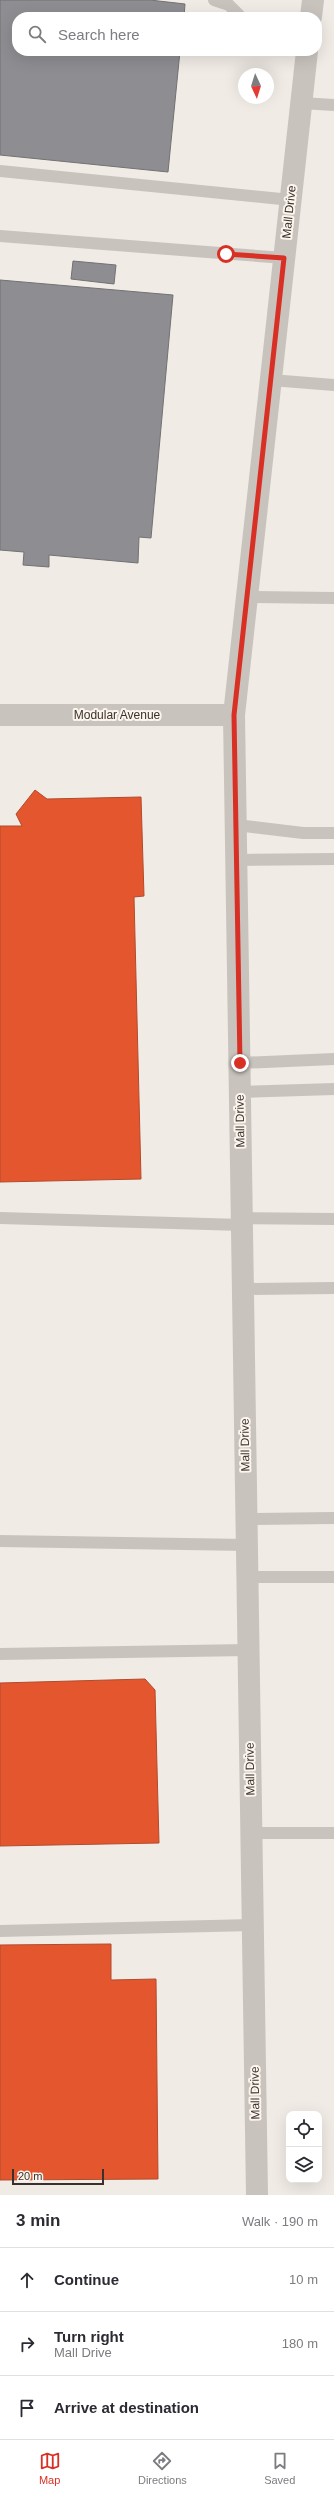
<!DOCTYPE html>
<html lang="en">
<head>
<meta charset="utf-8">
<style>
	:root { --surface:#fff; --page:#f2f2f3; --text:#2b2b33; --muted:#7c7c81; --line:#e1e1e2; --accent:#d93025 }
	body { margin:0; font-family:Helvetica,sans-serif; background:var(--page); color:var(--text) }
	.controls { position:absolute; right:12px; bottom:12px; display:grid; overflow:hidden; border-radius:8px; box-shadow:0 4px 16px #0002 }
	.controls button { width:36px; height:36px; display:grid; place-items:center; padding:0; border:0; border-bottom:1px solid var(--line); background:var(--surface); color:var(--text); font:20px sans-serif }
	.compass { position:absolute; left:238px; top:68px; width:36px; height:36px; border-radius:50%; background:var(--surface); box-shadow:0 4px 16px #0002; rotate:176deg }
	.scale { position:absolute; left:12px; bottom:10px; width:92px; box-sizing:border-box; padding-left:4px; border:2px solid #3b302b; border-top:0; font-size:11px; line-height:14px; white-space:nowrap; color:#3b302b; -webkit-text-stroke:3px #fbf5ee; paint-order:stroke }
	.stop { position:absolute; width:12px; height:12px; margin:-9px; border:3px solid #d93025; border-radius:50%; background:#fff }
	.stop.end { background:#d93025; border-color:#fff; box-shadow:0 1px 4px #0008 }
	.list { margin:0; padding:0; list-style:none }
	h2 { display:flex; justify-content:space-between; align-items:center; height:52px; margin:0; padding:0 16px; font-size:17px }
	h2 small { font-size:13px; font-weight:400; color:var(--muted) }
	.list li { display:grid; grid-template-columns:26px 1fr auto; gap:12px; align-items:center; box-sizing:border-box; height:64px; padding:0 16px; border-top:1px solid var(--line) }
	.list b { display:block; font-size:15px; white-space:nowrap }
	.list p { margin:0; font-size:13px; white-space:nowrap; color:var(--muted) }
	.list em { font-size:13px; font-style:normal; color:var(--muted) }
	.icon { flex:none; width:22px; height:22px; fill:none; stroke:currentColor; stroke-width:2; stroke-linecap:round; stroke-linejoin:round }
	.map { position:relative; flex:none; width:334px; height:2195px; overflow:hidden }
	.search { position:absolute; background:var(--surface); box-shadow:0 4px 16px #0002; left:12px; right:12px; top:12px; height:44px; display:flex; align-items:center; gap:10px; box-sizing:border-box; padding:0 14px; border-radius:16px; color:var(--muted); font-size:15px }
	.sheet { height:244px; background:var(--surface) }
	nav { display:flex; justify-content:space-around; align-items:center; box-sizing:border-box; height:56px; border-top:1px solid var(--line); background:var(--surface); font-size:11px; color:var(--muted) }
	nav a { display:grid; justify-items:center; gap:2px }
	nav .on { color:var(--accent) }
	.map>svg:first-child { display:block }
</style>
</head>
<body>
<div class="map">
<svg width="334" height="2195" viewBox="0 0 334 2195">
	<rect width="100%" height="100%" fill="#f0ebe5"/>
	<path fill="#e4572e" stroke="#b14b2d" d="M 35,790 L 47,799 L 141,797 L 144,896 L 134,897 L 141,1179 L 0,1182 L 0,826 L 22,826 L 16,814 Z
		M 145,1679 L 155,1690 L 159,1843 L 0,1846 L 0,1683 Z
		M 111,1944 L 111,1980 L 156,1979 L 158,2179 L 0,2180 L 0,1945 Z"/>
	<path fill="#8d8d92" stroke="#747173" d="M 0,0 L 150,0 L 185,4 L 184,17 L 17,17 L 17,51 L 180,51 L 168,172 L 0,155 Z
		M 73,261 L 116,265 L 114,284 L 71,279 Z
		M 0,280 L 173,295 L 151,538 L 139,537 L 138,563 L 49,555 L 49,567 L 23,565 L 24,552 L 0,550 Z"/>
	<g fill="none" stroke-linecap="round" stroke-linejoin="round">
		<path stroke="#c9c3be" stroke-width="12" d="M 214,0 L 229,5 L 241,17
			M 301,103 L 334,105
			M 0,171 L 291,200
			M 0,236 L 284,258
			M 271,380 L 334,385
			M 247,597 L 334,598
			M 236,825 L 303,833 L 334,833
			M 237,860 L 334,859
			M 240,1063 L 334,1059
			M 240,1092 L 334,1089
			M 0,1218 L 242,1225
			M 242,1218 L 334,1219
			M 243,1289 L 334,1288
			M 247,1519 L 334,1518
			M 0,1541 L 247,1545
			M 248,1577 L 334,1577
			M 0,1654 L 248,1650
			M 252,1833 L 334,1833
			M 0,1931 L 253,1925"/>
		<path stroke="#c9c3be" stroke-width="22" d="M 311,17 L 313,0
			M 0,715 L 234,715
			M 257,2195 L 234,715 L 307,51"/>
	</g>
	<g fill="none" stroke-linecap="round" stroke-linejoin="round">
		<path stroke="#d93025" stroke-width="5" d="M 226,254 L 284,258 L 234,715 L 240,1063"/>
	</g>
	<g text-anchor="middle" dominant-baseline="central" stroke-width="4" stroke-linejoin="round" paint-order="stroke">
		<g font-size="12" fill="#3b302b" stroke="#fbf5ee">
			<text transform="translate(289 212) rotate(-84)">Mall Drive</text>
			<text x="117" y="715">Modular Avenue</text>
			<text transform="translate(240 1121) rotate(-91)">Mall Drive</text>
			<text transform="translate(245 1445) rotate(-91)">Mall Drive</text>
			<text transform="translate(250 1769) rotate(-91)">Mall Drive</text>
			<text transform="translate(255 2093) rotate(-91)">Mall Drive</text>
		</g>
	</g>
</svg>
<div class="controls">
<button><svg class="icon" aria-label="locate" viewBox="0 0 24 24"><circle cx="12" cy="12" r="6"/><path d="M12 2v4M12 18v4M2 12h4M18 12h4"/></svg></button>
<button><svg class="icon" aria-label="layers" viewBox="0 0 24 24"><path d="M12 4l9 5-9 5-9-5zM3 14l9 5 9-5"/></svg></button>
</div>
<svg class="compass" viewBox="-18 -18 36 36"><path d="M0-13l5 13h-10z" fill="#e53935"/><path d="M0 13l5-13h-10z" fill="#7c7c81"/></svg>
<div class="scale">20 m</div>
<div class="stop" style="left:226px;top:254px"></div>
<div class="stop end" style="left:240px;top:1063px"></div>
<div class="search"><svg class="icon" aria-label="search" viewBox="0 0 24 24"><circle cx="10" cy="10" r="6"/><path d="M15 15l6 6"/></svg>Search here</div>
</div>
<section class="sheet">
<h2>3 min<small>Walk · 190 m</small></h2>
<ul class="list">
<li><svg class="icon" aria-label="ahead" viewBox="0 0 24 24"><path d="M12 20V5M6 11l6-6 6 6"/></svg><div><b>Continue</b></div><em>10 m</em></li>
<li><svg class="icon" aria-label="right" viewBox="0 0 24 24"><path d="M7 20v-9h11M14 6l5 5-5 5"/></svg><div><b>Turn right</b><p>Mall Drive</p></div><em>180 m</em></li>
<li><svg class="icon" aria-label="arrive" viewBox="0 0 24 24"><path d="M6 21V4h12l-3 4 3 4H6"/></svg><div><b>Arrive at destination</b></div></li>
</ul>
</section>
<nav>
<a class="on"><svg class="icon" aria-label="map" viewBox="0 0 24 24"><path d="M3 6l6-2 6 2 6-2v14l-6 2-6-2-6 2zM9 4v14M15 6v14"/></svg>Map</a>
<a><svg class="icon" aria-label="directions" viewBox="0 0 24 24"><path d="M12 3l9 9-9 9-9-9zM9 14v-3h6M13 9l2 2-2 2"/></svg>Directions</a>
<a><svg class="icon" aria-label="saved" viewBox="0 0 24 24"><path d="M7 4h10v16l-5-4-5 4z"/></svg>Saved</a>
</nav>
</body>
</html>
